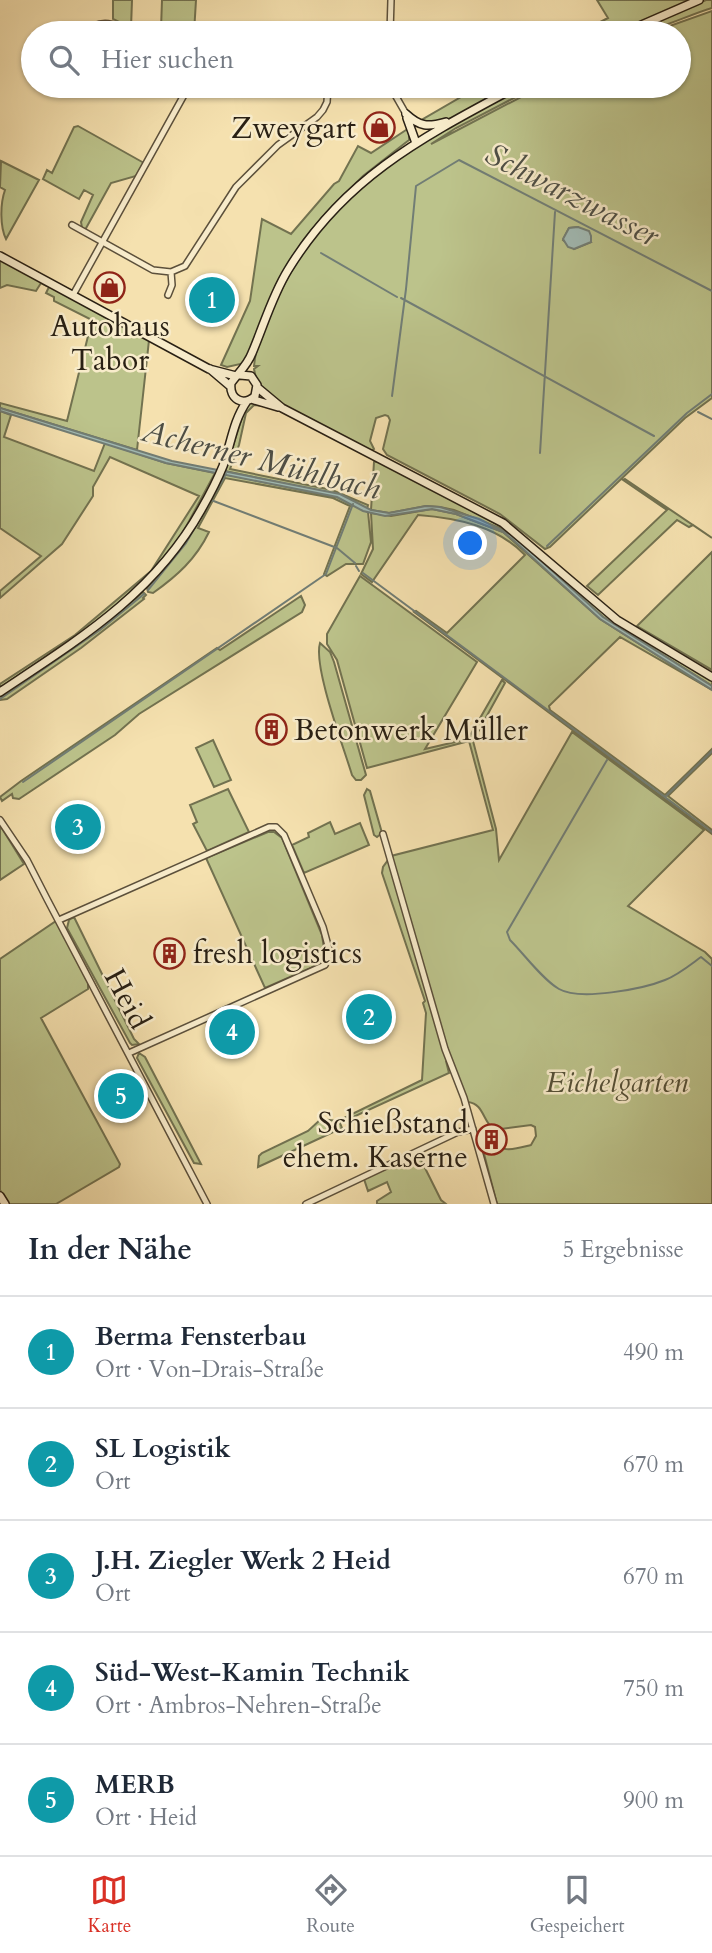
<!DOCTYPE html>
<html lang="de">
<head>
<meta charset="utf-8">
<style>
	:root { --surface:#fff; --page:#f2f2f3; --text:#1f2937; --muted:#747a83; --line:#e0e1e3; --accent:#d93025 }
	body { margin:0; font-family:Cardo,serif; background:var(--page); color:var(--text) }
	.you { position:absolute; left:471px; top:544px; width:24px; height:24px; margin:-18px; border:5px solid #fff; border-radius:50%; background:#1a73e8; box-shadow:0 0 0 10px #1a73e833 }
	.badge { display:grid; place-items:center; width:46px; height:46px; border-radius:50%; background:var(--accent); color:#fff; font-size:23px; font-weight:700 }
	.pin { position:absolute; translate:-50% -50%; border:4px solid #fff; box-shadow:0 2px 7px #0006 }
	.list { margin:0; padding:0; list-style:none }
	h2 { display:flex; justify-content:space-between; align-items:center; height:91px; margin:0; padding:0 28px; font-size:30px }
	h2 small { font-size:23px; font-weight:400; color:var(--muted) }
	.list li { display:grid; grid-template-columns:46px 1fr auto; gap:21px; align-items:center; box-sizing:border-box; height:112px; padding:0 28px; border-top:2px solid var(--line) }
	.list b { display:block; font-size:26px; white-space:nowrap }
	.list p { margin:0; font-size:23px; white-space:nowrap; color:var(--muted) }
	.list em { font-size:23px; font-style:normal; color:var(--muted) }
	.icon { flex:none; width:38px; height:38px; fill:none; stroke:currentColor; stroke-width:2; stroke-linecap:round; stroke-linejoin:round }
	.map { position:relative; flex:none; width:712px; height:1204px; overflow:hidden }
	.search { position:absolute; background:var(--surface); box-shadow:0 2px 5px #0004; left:21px; right:21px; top:21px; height:77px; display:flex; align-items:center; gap:18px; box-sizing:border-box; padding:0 24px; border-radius:38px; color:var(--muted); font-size:26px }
	.sheet { height:651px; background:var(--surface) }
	nav { display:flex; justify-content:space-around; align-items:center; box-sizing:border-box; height:98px; border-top:2px solid var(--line); background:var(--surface); font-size:19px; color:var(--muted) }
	nav a { display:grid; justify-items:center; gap:4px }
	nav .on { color:var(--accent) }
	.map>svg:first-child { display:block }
</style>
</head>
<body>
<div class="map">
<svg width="712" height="1204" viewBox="0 0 712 1204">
	<rect width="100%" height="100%" fill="#f5e1af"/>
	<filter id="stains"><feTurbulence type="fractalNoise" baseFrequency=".00286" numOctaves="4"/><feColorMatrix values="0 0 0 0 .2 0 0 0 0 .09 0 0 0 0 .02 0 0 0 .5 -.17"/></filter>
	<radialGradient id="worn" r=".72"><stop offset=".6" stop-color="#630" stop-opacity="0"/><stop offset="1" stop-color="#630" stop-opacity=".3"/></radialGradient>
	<path fill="#bcc38b" stroke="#727250" stroke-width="2" fill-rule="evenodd" d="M 113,0 L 132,0 L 131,28 L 113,19 Z
		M 162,0 L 196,0 L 194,33 L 165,33 L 161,29 Z
		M 597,0 L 691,0 L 618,33 L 579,33 L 608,18 Z
		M 706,0 L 712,0 L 712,8 C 688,15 653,33 630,33 Z
		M 712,11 L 712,398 L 685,418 L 550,547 L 545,549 L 500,514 L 387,455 L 383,449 L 390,420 L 388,416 L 385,415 L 376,418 L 370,441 L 374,449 L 370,452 C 351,442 270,403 262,389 C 258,384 255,375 254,369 L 258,366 L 254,366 C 256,343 266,322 276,301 C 325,191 422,139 524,86 L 537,86 L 456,128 L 431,144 L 542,86 L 679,86 L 679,33 L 650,33 ZM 578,227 L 591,242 L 574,249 L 563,240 L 569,228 Z
		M 480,86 L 512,86 C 484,101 451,127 418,122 Z
		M 78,126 L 144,163 L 136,176 L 111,183 L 85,230 L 82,228 L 81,222 L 93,195 L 84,190 L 79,199 L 43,179 L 47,170 L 52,173 L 74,127 Z
		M 409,128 L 409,140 L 363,176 L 326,213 L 304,239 L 275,287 L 245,363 L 227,367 L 221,365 L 250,301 L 262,219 L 291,234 L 334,184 L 339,181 L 358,146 L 371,153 Z
		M 1,161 L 39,180 L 6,239 C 0,227 0,204 5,190 L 0,187 Z
		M 0,258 L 149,340 L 137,450 L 0,408 L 0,403 L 67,421 L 92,320 L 54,301 L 54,297 L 46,293 L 49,287 L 41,283 L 36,291 L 7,285 L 0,288 Z
		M 253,402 L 263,406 L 254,405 L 246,413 L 239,445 L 230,469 L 332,490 L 368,505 L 367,509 L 347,497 L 225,471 L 246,405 Z
		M 0,411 L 11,415 L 4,437 L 94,471 L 105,443 L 166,463 L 215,473 L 180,538 L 157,570 L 104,617 L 0,688 L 0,684 L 75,635 L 151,571 L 199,496 L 110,457 L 93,487 L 93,496 L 62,544 L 0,598 L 0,591 L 41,556 L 0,528 Z
		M 379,461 L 510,531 L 604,613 L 712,679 L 712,686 L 603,617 L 505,530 L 454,510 L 440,507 L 426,506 L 389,513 L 371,510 L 374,462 Z
		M 224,474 L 337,497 L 368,512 L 371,542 L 363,564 L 346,564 L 327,576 L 324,574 L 350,506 L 333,498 L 225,478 L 198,528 L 209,532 C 196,559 177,576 153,593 L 148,592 L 147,588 L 186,541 Z
		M 625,479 L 712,538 L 693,525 L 689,527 L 677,520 L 598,595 L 587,586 L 667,510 L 623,480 Z
		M 432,509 L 456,514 L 503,532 L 600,619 L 712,690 L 620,637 L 549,706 L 550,710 L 665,795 L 712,749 L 712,753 L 668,796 L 712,830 L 712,834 L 414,612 L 416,611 L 447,633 L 525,555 C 497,526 457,518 418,515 L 372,582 L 361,574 L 373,549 L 371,513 L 391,516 Z
		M 712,552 L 712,670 L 637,626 Z
		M 360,576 L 477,662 L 425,749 L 468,739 L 502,680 L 505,683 L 473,741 L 496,829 L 499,860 L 572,732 L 704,830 L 628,906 L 705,952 L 712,959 L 712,1204 L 497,1204 L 483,1150 C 493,1144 497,1147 506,1149 C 514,1150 523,1147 531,1145 L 536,1136 L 535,1127 L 531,1125 L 494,1130 C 482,1120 484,1104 468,1102 L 446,1061 L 449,1073 L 340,1123 L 342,1128 L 258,1167 L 259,1156 L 262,1153 L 308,1131 L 321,1119 L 338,1121 L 422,1080 L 426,1013 L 423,1003 L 425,1001 L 382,873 L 383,867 L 391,856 L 493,830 L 469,741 L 367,768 L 337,660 L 327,644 L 327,634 Z
		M 143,592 L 146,595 L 143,598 L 144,599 L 81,648 L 7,699 L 0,700 L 0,696 L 110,620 Z
		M 301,596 L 305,605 L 302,612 L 139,714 L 115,735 L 19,799 L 13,798 L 12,794 L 2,801 L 0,797 L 21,781 L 217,648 L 220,650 Z
		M 320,643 L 330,652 L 334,662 L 366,775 L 361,780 L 356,780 L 352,775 C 344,748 313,667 320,643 Z
		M 213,740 L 231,780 L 214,787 L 196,748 Z
		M 228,789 L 249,832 L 207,851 L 193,824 L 197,822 L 190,805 Z
		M 367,789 L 370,791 L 382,833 L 377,837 L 374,835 L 364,795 Z
		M 330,822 L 335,834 L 360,823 L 369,845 L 304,873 L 292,845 L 309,837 L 308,833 Z
		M 0,825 L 24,864 L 0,880 Z
		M 268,832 L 274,832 L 282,838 L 322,935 L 325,955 L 320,964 L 265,988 L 206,858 Z
		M 74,917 L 134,1039 L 139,1044 L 132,1045 L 130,1043 L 67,928 L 69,920 Z
		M 56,921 L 88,982 L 88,989 L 41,1018 L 120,1164 L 119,1167 L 56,1204 L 8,1204 L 0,1190 L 0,959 Z
		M 139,1053 L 145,1057 L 201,1164 L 194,1163 L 137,1058 Z
		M 418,1154 L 441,1200 L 446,1204 L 377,1204 L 377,1201 L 391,1192 L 387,1182 L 368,1191 L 364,1179 Z"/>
	<path fill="#a1bbb6" stroke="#717d75" stroke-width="2" d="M 578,227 L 589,231 L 591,236 L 591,242 L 574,249 L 568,247 L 563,239 L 569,228 Z
		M 0,408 L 172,461 L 340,494 L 371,510 L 389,513 L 426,506 L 440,507 L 479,519 L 514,536 L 603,617 L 712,686 L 712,690 L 600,619 L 512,539 L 503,532 L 456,514 L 432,509 L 385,516 L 363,511 L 337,497 L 166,463 L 0,411 Z"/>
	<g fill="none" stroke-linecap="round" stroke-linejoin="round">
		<path stroke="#717d75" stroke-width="2" d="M 321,253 L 397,297
			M 401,298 L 654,436
			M 392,396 L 406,289 L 416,186 L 459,160 L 712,291
			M 698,412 L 712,419
			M 540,453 L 555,212
			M 211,500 L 337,548 L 355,563
			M 547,546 L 687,413 L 712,394
			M 356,566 L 359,571
			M 363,573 L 712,832
			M 148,590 L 186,543 L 226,474
			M 0,699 L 100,630 L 144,594
			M 607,760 L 507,932 L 510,940 C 524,954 543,980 559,989 C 580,1001 643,989 665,980 C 678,975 690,965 701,957 L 712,966
			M 23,782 L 326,574 L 353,504
			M 666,796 L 712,751"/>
		<defs>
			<path id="street" d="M 330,32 L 354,33
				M 84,33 C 100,17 116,24 134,33
				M 227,33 L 240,30 L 330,33
				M 390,33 L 391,0
				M 479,33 L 491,25 L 498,29 L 498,33
				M 390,86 L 406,114
				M 72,225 L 153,270 L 171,272 L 185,266 L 236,187 L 278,145 L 317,117 L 323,110 L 327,102 L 328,86
				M 73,295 L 189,86
				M 168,295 L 172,285 L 171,272
				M 0,820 L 27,860 L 47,899 L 207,1204
				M 383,834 L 445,1049 L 464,1098 L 494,1204
				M 59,920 L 269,827 L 276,827 L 284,835 L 323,927 L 330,953 L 325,965 L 129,1053
				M 306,1204 L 458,1132 L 473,1129"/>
			<path id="secondary" d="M 623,33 L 699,0
				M 406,114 C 420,127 428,127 446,122
				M 407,118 L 416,143
				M 0,256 L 209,369 L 236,376
				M 210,369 L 230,386
				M 240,375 L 251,376 L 257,385 L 255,396 C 243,407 229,399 231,383 C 238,373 247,366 252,353 C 264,325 272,296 288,270 C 345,176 425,136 518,86
				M 258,388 L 282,408 L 503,523 L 617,620 L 712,677
				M 251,399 L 278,407
				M 0,692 C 78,640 154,594 201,510 C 209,496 217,481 223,466 C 231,444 233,421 247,401
				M 0,1196 L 5,1204"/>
		</defs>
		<use href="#street" stroke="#5c503b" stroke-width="8"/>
		<use href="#secondary" stroke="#292014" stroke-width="10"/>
		<use href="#street" stroke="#f8eccb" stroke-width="5"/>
		<use href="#secondary" stroke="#f8eccb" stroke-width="7"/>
	</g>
	<defs>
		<symbol id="shop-ring" viewBox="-11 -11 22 22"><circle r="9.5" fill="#f8eccb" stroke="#8f2418" stroke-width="1.5"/><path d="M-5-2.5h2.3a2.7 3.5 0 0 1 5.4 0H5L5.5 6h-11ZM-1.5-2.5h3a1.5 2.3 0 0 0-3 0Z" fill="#8f2418"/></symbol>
		<symbol id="building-ring" viewBox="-11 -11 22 22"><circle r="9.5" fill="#f8eccb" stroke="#8f2418" stroke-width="1.5"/><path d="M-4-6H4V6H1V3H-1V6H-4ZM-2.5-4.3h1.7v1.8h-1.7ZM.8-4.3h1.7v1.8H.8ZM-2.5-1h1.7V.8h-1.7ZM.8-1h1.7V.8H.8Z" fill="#8f2418"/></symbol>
	</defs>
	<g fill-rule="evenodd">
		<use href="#shop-ring" x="362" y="110" width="35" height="35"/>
		<use href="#shop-ring" x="92" y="270" width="35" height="35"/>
		<use href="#building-ring" x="254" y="712" width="35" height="35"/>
		<use href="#building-ring" x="152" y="936" width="35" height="35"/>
		<use href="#building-ring" x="474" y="1122" width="35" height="35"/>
	</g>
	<g text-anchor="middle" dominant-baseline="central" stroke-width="5" stroke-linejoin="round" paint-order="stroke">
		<g font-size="30" fill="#292014" stroke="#f8eccb" text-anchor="end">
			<text x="356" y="128">Zweygart</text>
			<text x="110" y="326" text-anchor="middle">Autohaus<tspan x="110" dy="34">Tabor</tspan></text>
			<text x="294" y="730" text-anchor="start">Betonwerk Müller</text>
			<text x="193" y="953" text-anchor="start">fresh logistics</text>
			<text x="468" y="1123">Schießstand<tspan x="468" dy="34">ehem. Kaserne</tspan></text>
		</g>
		<g font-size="30" fill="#292014" stroke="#f8eccb">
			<text transform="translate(127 999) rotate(62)">Heid</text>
		</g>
		<g font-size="30" font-style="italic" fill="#555138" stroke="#f8eccb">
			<text x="617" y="1082">Eichelgarten</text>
		</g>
		<g font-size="32" font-style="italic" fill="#4d4e45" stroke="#f8eccb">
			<text transform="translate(572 195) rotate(27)">Schwarzwasser</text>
			<text transform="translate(261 460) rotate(14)">Acherner Mühlbach</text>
		</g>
	</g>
	<rect width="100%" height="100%" filter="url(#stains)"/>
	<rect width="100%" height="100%" fill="url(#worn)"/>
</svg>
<div class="you"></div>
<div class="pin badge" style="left:212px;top:300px;background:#0f9aa8">1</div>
<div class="pin badge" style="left:369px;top:1017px;background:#0f9aa8">2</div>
<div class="pin badge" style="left:78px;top:827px;background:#0f9aa8">3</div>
<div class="pin badge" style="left:232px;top:1032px;background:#0f9aa8">4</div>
<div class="pin badge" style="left:121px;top:1096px;background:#0f9aa8">5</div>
<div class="search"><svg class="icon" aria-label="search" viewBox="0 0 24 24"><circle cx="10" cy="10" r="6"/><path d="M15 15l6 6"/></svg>Hier suchen</div>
</div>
<section class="sheet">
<h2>In der Nähe<small>5 Ergebnisse</small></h2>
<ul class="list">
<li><span class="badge" style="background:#0f9aa8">1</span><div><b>Berma Fensterbau</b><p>Ort · Von-Drais-Straße</p></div><em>490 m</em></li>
<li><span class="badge" style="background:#0f9aa8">2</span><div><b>SL Logistik</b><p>Ort</p></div><em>670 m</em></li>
<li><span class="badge" style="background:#0f9aa8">3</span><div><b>J.H. Ziegler Werk 2 Heid</b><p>Ort</p></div><em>670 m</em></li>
<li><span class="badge" style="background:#0f9aa8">4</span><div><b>Süd-West-Kamin Technik</b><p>Ort · Ambros-Nehren-Straße</p></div><em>750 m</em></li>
<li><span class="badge" style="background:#0f9aa8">5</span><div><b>MERB</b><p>Ort · Heid</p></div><em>900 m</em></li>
</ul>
</section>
<nav>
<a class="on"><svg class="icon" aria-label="map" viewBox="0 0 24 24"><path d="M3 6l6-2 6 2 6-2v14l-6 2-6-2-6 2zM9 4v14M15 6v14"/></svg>Karte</a>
<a><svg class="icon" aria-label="directions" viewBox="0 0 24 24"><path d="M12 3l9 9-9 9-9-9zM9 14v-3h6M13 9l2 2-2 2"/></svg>Route</a>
<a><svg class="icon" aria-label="saved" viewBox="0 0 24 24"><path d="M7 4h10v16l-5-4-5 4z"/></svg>Gespeichert</a>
</nav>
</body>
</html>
